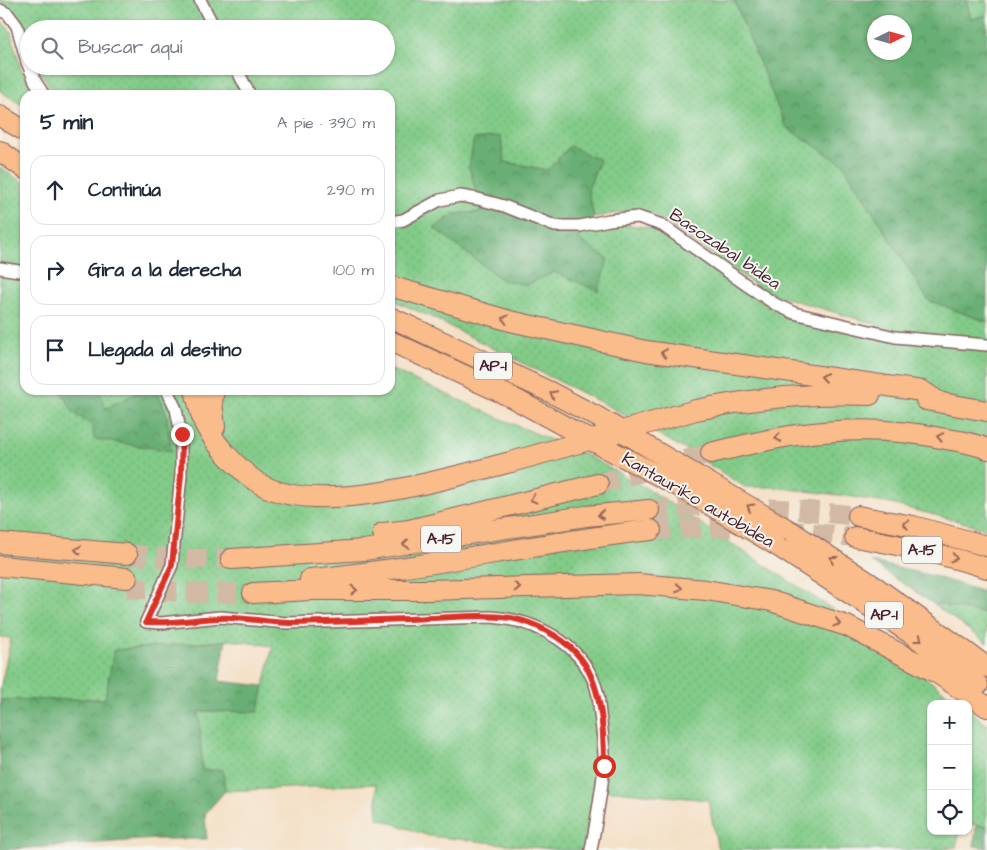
<!DOCTYPE html>
<html lang="es">
<head>
<meta charset="utf-8">
<style>
	:root { --surface:#fff; --page:#f2f2f3; --text:#1f2937; --muted:#747a83; --line:#e0e1e3 }
	body { margin:0; font-family:"Architects Daughter",sans-serif; background:var(--page); color:var(--text) }
	.controls { position:absolute; right:15px; bottom:15px; display:grid; overflow:hidden; border-radius:10px; box-shadow:0 1px 4px #0004 }
	.controls button { width:45px; height:45px; display:grid; place-items:center; padding:0; border:0; border-bottom:1px solid var(--line); background:var(--surface); color:var(--text); font:25px sans-serif }
	.compass { position:absolute; left:867px; top:15px; width:45px; height:45px; border-radius:50%; background:var(--surface); box-shadow:0 1px 4px #0004; rotate:85deg }
	.stop { position:absolute; width:15px; height:15px; margin:-11px; border:4px solid #d93025; border-radius:50%; background:#fff }
	.stop.end { background:#d93025; border-color:#fff; box-shadow:0 1px 5px #0008 }
	.list { margin:0; padding:0; list-style:none }
	h2 { display:flex; justify-content:space-between; align-items:center; height:65px; margin:0; padding:0 20px; font-size:21px }
	h2 small { font-size:16px; font-weight:400; color:var(--muted) }
	.list li { display:grid; grid-template-columns:32px 1fr auto; gap:15px; align-items:center; box-sizing:border-box; height:70px; margin:0 10px 10px; padding:0 10px; border:1px solid var(--line); border-radius:15px }
	.list b { display:block; font-size:19px; white-space:nowrap }
	.list em { font-size:16px; font-style:normal; color:var(--muted) }
	.icon { flex:none; width:28px; height:28px; fill:none; stroke:currentColor; stroke-width:2; stroke-linecap:round; stroke-linejoin:round }
	.map { position:relative; flex:none; width:987px; height:850px; overflow:hidden }
	.search { position:absolute; background:var(--surface); box-shadow:0 1px 4px #0004; left:20px; top:20px; width:375px; height:55px; display:flex; align-items:center; gap:12px; box-sizing:border-box; padding:0 18px; border-radius:28px; color:var(--muted); font-size:19px }
	.panel { position:absolute; background:var(--surface); box-shadow:0 1px 4px #0004; left:20px; top:90px; width:375px; height:305px; border-radius:15px }
	.map>svg:first-child { display:block }
</style>
</head>
<body>
<div class="map">
<svg width="987" height="850" viewBox="0 0 987 850">
	<defs>
		<pattern id="grass-dots" width="8" height="8" patternUnits="userSpaceOnUse" patternTransform="scale(1.25)"><rect width="8" height="8" fill="#82cb88"/><path d="M2 2h.1M6 6h.1" fill="none" stroke="#72ae76" stroke-width="1.8" stroke-linecap="round"/></pattern>
		<pattern id="forest-crowns" width="20" height="18" patternUnits="userSpaceOnUse" patternTransform="scale(1.25)"><rect width="20" height="18" fill="#69af74"/><path d="M2 6a3 3 0 1 1 6 0M12 15a3 3 0 1 1 6 0" fill="none" stroke="#588e5f"/></pattern>
	</defs>
	<rect width="100%" height="100%" fill="#f6f6f2"/>
	<filter id="ink" filterUnits="userSpaceOnUse"><feTurbulence type="fractalNoise" baseFrequency=".02" numOctaves="2"/><feDisplacementMap in="SourceGraphic" scale="10" xChannelSelector="R" yChannelSelector="G"/><feConvolveMatrix kernelMatrix="1 2 1 2 8 2 1 2 1" color-interpolation-filters="sRGB"/></filter>
	<filter id="wash" filterUnits="userSpaceOnUse"><feTurbulence type="fractalNoise" baseFrequency=".0096" numOctaves="4" result="noise"/><feDisplacementMap in="SourceGraphic" scale="20" xChannelSelector="R" yChannelSelector="G"/><feGaussianBlur stdDeviation="1.12" result="paint"/><feColorMatrix in="noise" values="0 0 0 0 0 0 0 0 0 0 0 0 0 0 0 0 0 1.4 0 .05"/><feComposite in="paint" operator="in"/></filter>
	<g filter="url(#wash)">
		<rect width="100%" height="100%" fill="#f4dfc4"/>
		<path fill="url(#grass-dots)" stroke="#66755a" d="M 0,0 L 196,0 L 211,29 L 29,29 L 29,39 L 20,17 L 0,2 Z
			M 206,0 L 734,0 L 786,127 L 843,164 L 928,300 L 987,322 L 987,530 L 970,524 L 891,504 L 847,496 L 773,487 L 745,487 L 686,450 L 610,407 L 429,316 L 390,299 L 390,224 L 441,205 L 460,201 L 479,203 L 482,212 L 454,214 L 527,285 L 554,272 L 585,231 L 622,224 L 654,228 L 693,251 L 773,309 L 874,336 L 878,325 L 766,292 L 651,213 C 629,211 615,212 594,218 L 588,189 L 600,160 L 548,170 L 505,162 L 469,166 L 477,194 L 417,207 L 395,215 L 390,213 L 390,95 L 256,95 L 241,66 L 386,66 L 386,29 L 222,29 Z
			M 966,0 L 987,0 L 987,15 L 971,19 Z
			M 0,20 L 10,30 L 21,69 L 36,95 L 25,95 L 25,107 L 0,91 Z
			M 36,66 L 232,66 L 244,95 L 58,95 L 50,87 Z
			M 0,167 L 25,184 L 25,390 L 390,390 L 390,369 L 502,419 L 586,455 L 646,488 L 840,614 L 961,704 L 931,704 L 931,831 L 960,831 L 956,847 L 937,850 L 718,850 L 708,800 L 594,789 L 585,850 L 560,850 L 429,836 L 378,818 L 376,784 L 225,791 L 223,770 L 202,771 L 199,711 L 258,711 L 273,646 L 229,640 L 114,650 L 105,699 L 0,700 L 0,690 L 11,638 L 0,637 Z
			M 932,603 L 987,614 L 987,643 Z
			M 968,709 L 987,725 L 987,826 L 968,824 Z"/>
		<path fill="url(#forest-crowns)" stroke="#5a6750" fill-rule="evenodd" d="M 734,0 L 966,0 L 971,19 L 987,15 L 987,322 L 928,300 L 843,164 L 786,127 ZM 874,22 L 904,22 L 904,52 L 874,52 Z
			M 500,136 L 505,162 L 548,170 L 570,146 L 600,160 L 588,189 L 594,218 L 578,239 L 608,259 L 598,291 L 554,272 L 527,285 L 502,280 L 434,228 L 454,214 L 482,212 L 469,166 L 474,139 Z
			M 60,390 L 98,390 L 106,408 L 143,390 L 157,390 L 167,415 L 171,451 L 94,439 L 93,426 L 74,413 Z
			M 871,562 L 934,576 L 987,593 L 987,614 L 932,603 Z
			M 226,641 L 219,681 L 264,686 L 258,712 L 199,711 L 202,770 L 223,770 L 225,791 L 205,814 L 207,839 L 156,839 L 0,850 L 0,700 L 105,699 L 114,650 Z
			M 976,825 L 987,826 L 987,848 L 974,846 Z"/>
	</g>
	<g filter="url(#ink)">
		<g fill="none" stroke-linecap="round" stroke-linejoin="round">
			<path stroke="#d2b9a5" stroke-width="20" stroke-dasharray="20 10" stroke-linecap="butt" d="M 598,484 L 711,453
				M 649,510 L 705,505 L 798,510 L 858,516
				M 651,530 L 712,527 L 754,528
				M 783,530 L 855,537
				M 127,554 L 179,559 L 231,559
				M 127,588 L 195,593 L 253,593"/>
			<defs>
				<path id="minor" d="M 200,0 L 215,29
					M 0,10 L 8,14 L 17,26 L 27,62 L 35,81 L 44,95
					M 235,66 L 250,95
					M 390,222 L 403,220 L 440,200 L 460,196 L 478,199 L 504,206 L 555,226 L 580,226 L 609,220 L 638,217 L 662,225 L 748,286 L 775,304 L 794,313 L 895,337 L 987,345
					M 0,268 L 25,272
					M 167,390 L 176,409 L 181,434 L 181,475 L 172,565 L 146,622 L 161,623 L 220,617 L 287,623 L 491,617 C 538,620 587,646 598,695 C 599,701 599,707 600,714 C 602,731 605,749 604,767 C 601,795 596,823 591,850"/>
				<path id="motorway" d="M 0,116 L 25,131
					M 0,151 L 25,169
					M 390,286 L 510,321 L 646,351 L 922,391 L 939,402
					M 390,317 L 550,392 L 596,416
					M 390,341 L 513,398 L 568,428
					M 195,390 C 198,401 200,413 204,423 C 209,433 218,445 226,454 C 236,465 247,476 260,484 C 320,518 447,478 511,462
					M 214,390 L 212,402 L 215,427
					M 926,400 L 987,411
					M 696,410 C 754,398 811,393 870,395
					M 711,453 C 740,446 768,439 797,435 C 846,428 898,429 946,439 C 960,441 974,443 987,449
					M 858,516 L 913,526 L 987,546
					M 792,532 L 877,588 L 987,667
					M 383,533 L 409,530 L 598,484
					M 855,537 C 900,545 943,554 987,568
					M 0,543 L 127,554
					M 776,545 L 916,637 L 978,685
					M 231,559 L 364,550 L 586,516 L 649,510
					M 0,566 L 127,578
					M 310,579 C 425,568 537,543 651,530
					M 253,593 L 311,590 L 427,590 L 638,584 L 706,590 L 771,601 L 847,626 L 937,673 L 987,707"/>
			</defs>
			<use href="#minor" stroke="#866261" stroke-width="14"/>
			<use href="#motorway" stroke="#866261" stroke-width="22"/>
			<use href="#minor" stroke="#fff" stroke-width="11"/>
			<use href="#motorway" stroke="#f9bc8a" stroke-width="20"/>
			<defs>
				<path id="motorway-bridge" d="M 596,416 L 792,532
					M 568,428 L 680,487 L 776,545
					M 511,462 L 696,410"/>
			</defs>
			<use href="#motorway-bridge" stroke="#866261" stroke-width="22" stroke-linecap="butt"/>
			<use href="#motorway-bridge" stroke="#f9bc8a" stroke-width="20"/>
		</g>
		<defs><path id="oneway-chevron" d="M-2-3.5L2.5 0L-2 3.5" fill="none" stroke-width="1.6" stroke-linecap="round" stroke-linejoin="round" transform="scale(1.25)"/></defs>
		<g stroke="#996656">
			<use href="#oneway-chevron" transform="translate(505 319) rotate(-165)"/>
			<use href="#oneway-chevron" transform="translate(664 353) rotate(-172)"/>
			<use href="#oneway-chevron" transform="translate(824 377) rotate(-172)"/>
			<use href="#oneway-chevron" transform="translate(553 394) rotate(-153)"/>
			<use href="#oneway-chevron" transform="translate(940 437) rotate(-169)"/>
			<use href="#oneway-chevron" transform="translate(778 438) rotate(171)"/>
			<use href="#oneway-chevron" transform="translate(533 499) rotate(166)"/>
			<use href="#oneway-chevron" transform="translate(750 507) rotate(-150)"/>
			<use href="#oneway-chevron" transform="translate(601 515) rotate(174)"/>
			<use href="#oneway-chevron" transform="translate(906 524) rotate(-169)"/>
			<use href="#oneway-chevron" transform="translate(406 544) rotate(173)"/>
			<use href="#oneway-chevron" transform="translate(78 550) rotate(-175)"/>
			<use href="#oneway-chevron" transform="translate(954 558) rotate(16)"/>
			<use href="#oneway-chevron" transform="translate(833 559) rotate(-147)"/>
			<use href="#oneway-chevron" transform="translate(517 587) rotate(-2)"/>
			<use href="#oneway-chevron" transform="translate(679 588) rotate(5)"/>
			<use href="#oneway-chevron" transform="translate(354 590)"/>
			<use href="#oneway-chevron" transform="translate(837 623) rotate(18)"/>
			<use href="#oneway-chevron" transform="translate(919 639) rotate(37)"/>
		</g>
	</g>
	<g fill="none" stroke-linecap="round" stroke-linejoin="round" filter="url(#ink)">
		<path stroke="#d93025" stroke-width="6" d="M 182,434 L 181,475 L 172,565 L 146,622 C 171,624 194,619 218,618 C 242,616 266,623 290,623 C 337,622 384,620 431,618 C 457,617 485,614 511,618 C 533,622 561,636 577,654 C 602,681 604,730 604,766"/>
	</g>
	<g text-anchor="middle" dominant-baseline="central" stroke-width="4" stroke-linejoin="round" paint-order="stroke">
		<g fill="#f6f6f2" stroke="#7e6067" stroke-width="1">
			<rect x="474" y="352.5" width="38" height="27" rx="4"/>
			<rect x="421" y="525.5" width="40" height="27" rx="4"/>
			<rect x="902" y="536.5" width="40" height="27" rx="4"/>
			<rect x="865" y="601.5" width="38" height="27" rx="4"/>
		</g>
		<g font-size="16" font-weight="bold" fill="#4a1f2b">
			<text x="493" y="366">AP-1</text>
			<text x="441" y="539">A-15</text>
			<text x="922" y="550">A-15</text>
			<text x="884" y="615">AP-1</text>
		</g>
		<g font-size="18" fill="#4a1f2b" stroke="#f6f6f2">
			<text transform="translate(725 249) rotate(34)">Basozabal bidea</text>
			<text transform="translate(698 500) rotate(30)">Kantauriko autobidea</text>
		</g>
	</g>
</svg>
<div class="controls">
<button>+</button>
<button>−</button>
<button><svg class="icon" aria-label="locate" viewBox="0 0 24 24"><circle cx="12" cy="12" r="6"/><path d="M12 2v4M12 18v4M2 12h4M18 12h4"/></svg></button>
</div>
<svg class="compass" viewBox="-18 -18 36 36"><path d="M0-13l5 13h-10z" fill="#e53935"/><path d="M0 13l5-13h-10z" fill="#747a83"/></svg>
<div class="stop" style="left:604px;top:766px"></div>
<div class="stop end" style="left:182px;top:434px"></div>
<div class="search"><svg class="icon" aria-label="search" viewBox="0 0 24 24"><circle cx="10" cy="10" r="6"/><path d="M15 15l6 6"/></svg>Buscar aquí</div>
<section class="panel">
<h2>5 min<small>A pie · 390 m</small></h2>
<ul class="list">
<li><svg class="icon" aria-label="ahead" viewBox="0 0 24 24"><path d="M12 20V5M6 11l6-6 6 6"/></svg><div><b>Continúa</b></div><em>290 m</em></li>
<li><svg class="icon" aria-label="right" viewBox="0 0 24 24"><path d="M7 20v-9h11M14 6l5 5-5 5"/></svg><div><b>Gira a la derecha</b></div><em>100 m</em></li>
<li><svg class="icon" aria-label="arrive" viewBox="0 0 24 24"><path d="M6 21V4h12l-3 4 3 4H6"/></svg><div><b>Llegada al destino</b></div></li>
</ul>
</section>
</div>
</body>
</html>
